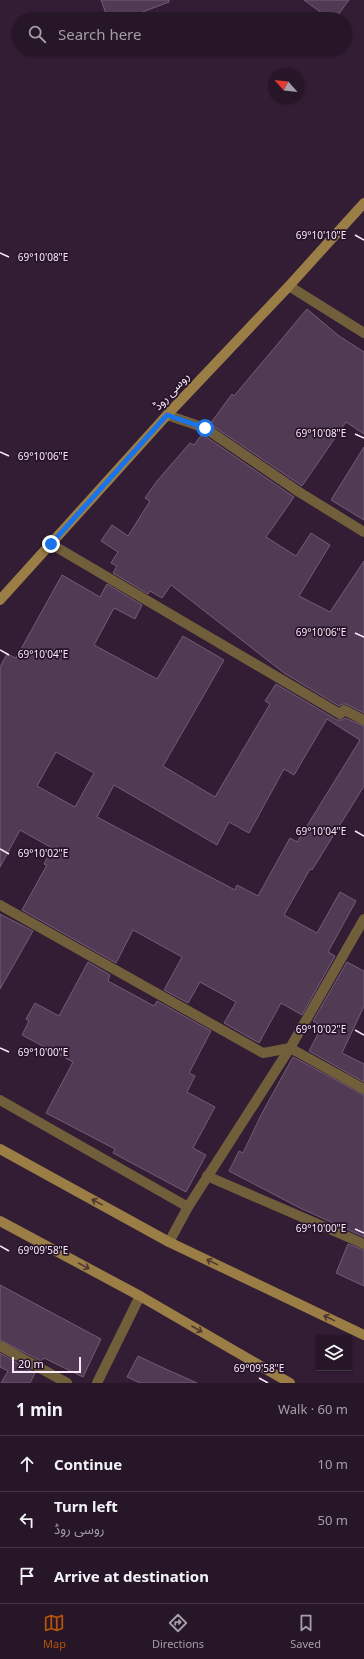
<!DOCTYPE html>
<html lang="en">
<head>
<meta charset="utf-8">
<style>
	:root { --surface:#261627; --page:#2e1f2f; --text:#f1f3f6; --muted:#a49fa7; --line:#423544; --accent:#b45309 }
	body { margin:0; font-family:"Noto Sans","Noto Sans Arabic",sans-serif; background:var(--page); color:var(--text) }
	.controls { position:absolute; right:12px; bottom:12px; display:grid; overflow:hidden; border-radius:0px; box-shadow:0 1px 3px #0004 }
	.controls button { width:36px; height:36px; display:grid; place-items:center; padding:0; border:0; border-bottom:1px solid var(--line); background:var(--surface); color:var(--text); font:20px sans-serif }
	.compass { position:absolute; left:268px; top:68px; width:36px; height:36px; border-radius:50%; background:var(--surface); box-shadow:0 1px 3px #0004; rotate:297deg }
	.scale { position:absolute; left:12px; bottom:10px; width:69px; box-sizing:border-box; padding-left:4px; border:2px solid #f8eaf9; border-top:0; font-size:11px; line-height:14px; white-space:nowrap; color:#f8eaf9; -webkit-text-stroke:3px #28142a; paint-order:stroke }
	.stop { position:absolute; width:12px; height:12px; margin:-9px; border:3px solid #1a73e8; border-radius:50%; background:#fff }
	.stop.end { background:#1a73e8; border-color:#fff; box-shadow:0 1px 4px #0008 }
	.list { margin:0; padding:0; list-style:none }
	h2 { display:flex; justify-content:space-between; align-items:center; height:52px; margin:0; padding:0 16px; font-size:17px }
	h2 small { font-size:13px; font-weight:400; color:var(--muted) }
	.list li { display:grid; grid-template-columns:26px 1fr auto; gap:12px; align-items:center; box-sizing:border-box; height:56px; padding:0 16px; border-top:1px solid var(--line) }
	.list b { display:block; font-size:15px; white-space:nowrap }
	.list p { margin:0; font-size:13px; white-space:nowrap; color:var(--muted) }
	.list em { font-size:13px; font-style:normal; color:var(--muted) }
	.icon { flex:none; width:22px; height:22px; fill:none; stroke:currentColor; stroke-width:2; stroke-linecap:round; stroke-linejoin:round }
	.map { position:relative; flex:none; width:364px; height:1383px; overflow:hidden }
	.search { position:absolute; background:var(--surface); box-shadow:0 1px 3px #0004; left:12px; right:12px; top:12px; height:44px; display:flex; align-items:center; gap:10px; box-sizing:border-box; padding:0 14px; border-radius:22px; color:var(--muted); font-size:15px }
	.sheet { height:220px; background:var(--surface) }
	nav { display:flex; justify-content:space-around; align-items:center; box-sizing:border-box; height:56px; border-top:1px solid var(--line); background:var(--surface); font-size:11px; color:var(--muted) }
	nav a { display:grid; justify-items:center; gap:2px }
	nav .on { color:var(--accent) }
	.map>svg:first-child { display:block }
</style>
</head>
<body>
<div class="map">
<svg width="364" height="1383" viewBox="0 0 364 1383">
	<rect width="100%" height="100%" fill="#321d34"/>
	<path fill="#513b54" stroke="#745c77" fill-rule="evenodd" d="M 101,0 L 169,0 L 169,2 L 124,19 L 108,19 Z
		M 304,0 L 349,0 L 335,19 L 330,19 Z
		M 307,309 L 339,336 L 364,352 L 364,434 L 346,422 L 302,486 L 210,424 L 232,394 L 234,396 Z
		M 202,434 L 294,497 L 266,537 L 296,556 L 311,533 L 330,545 L 299,596 L 330,612 L 364,561 L 364,713 L 346,704 L 343,704 L 339,706 L 284,673 L 171,585 L 162,598 L 150,591 L 148,594 L 113,573 L 117,566 L 111,563 L 118,552 L 101,541 L 112,525 L 128,536 L 150,501 L 145,498 L 157,481 L 190,443 L 194,445 Z
		M 364,447 L 364,520 L 331,500 Z
		M 62,575 L 100,597 L 107,584 L 142,605 L 135,619 L 114,608 L 94,645 L 157,679 L 183,636 L 224,660 L 163,766 L 215,797 L 270,704 L 265,701 L 276,684 L 337,720 L 342,720 L 345,718 L 364,726 L 364,786 L 312,870 L 310,869 L 284,915 L 317,933 L 340,892 L 356,901 L 328,952 L 335,956 L 302,1015 L 281,1003 L 259,1043 L 224,1023 L 236,1002 L 200,982 L 188,1003 L 164,990 L 182,957 L 133,930 L 116,963 L 22,910 L 47,865 L 44,864 L 52,848 L 20,830 L 0,867 L 0,667 L 7,654 L 16,658 ZM 327,719 L 360,740 L 297,842 L 290,838 L 258,896 L 237,885 L 235,890 L 97,817 L 114,785 L 217,845 L 229,822 L 249,833 L 284,769 L 294,775 ZM 56,752 L 94,773 L 75,807 L 37,786 Z
		M 0,914 L 33,931 L 0,989 Z
		M 88,962 L 110,975 L 108,981 L 154,1006 L 157,1001 L 211,1031 L 189,1073 L 195,1076 L 187,1092 L 215,1107 L 193,1148 L 206,1155 L 186,1192 L 113,1153 L 115,1149 L 46,1113 L 73,1062 L 22,1035 L 29,1021 L 26,1019 L 35,1003 L 59,1016 Z
		M 347,962 L 364,971 L 364,1006 L 342,1053 L 364,1064 L 364,1082 L 309,1051 L 322,1026 L 313,1021 Z
		M 293,1057 L 364,1095 L 364,1237 L 300,1208 L 229,1171 L 239,1151 L 243,1153 L 261,1115 Z
		M 348,1244 L 364,1250 L 364,1286 L 336,1273 Z
		M 0,1285 L 101,1339 L 83,1377 L 44,1358 L 41,1361 L 0,1340 Z
		M 0,1353 L 35,1373 L 30,1383 L 1,1383 L 8,1371 L 0,1367 Z
		M 138,1356 L 159,1366 L 197,1383 L 140,1383 L 127,1377 Z"/>
	<g fill="none" stroke-linecap="round" stroke-linejoin="round">
		<path stroke="#715f3c" stroke-width="10" d="M 289,286 L 364,333
			M 167,415 L 205,428 L 299,492 L 364,532
			M 51,544 L 340,714 L 344,710 L 364,720
			M 0,905 L 263,1053 L 290,1048 L 364,1089
			M 0,1100 L 188,1207
			M 207,1176 L 364,1244
			M 0,1346 L 67,1383"/>
		<path stroke="#715f3c" stroke-width="10" d="M 169,1242 L 188,1207 L 290,1048 L 364,919
			M 97,1383 L 140,1296"/>
		<path stroke="#9b7e45" stroke-width="10" d="M 0,600 L 167,415 L 289,286 L 364,203
			M 0,1149 L 169,1242 L 364,1335
			M 0,1221 L 140,1296 L 290,1383"/>
	</g>
	<defs><path id="oneway-shaft" d="M-6 0H5M1.5-3L5.5 0L1.5 3" fill="none" stroke-width="1.6" stroke-linecap="round" stroke-linejoin="round"/></defs>
	<g stroke="#503933">
		<use href="#oneway-shaft" transform="translate(97 1202) rotate(-151)"/>
		<use href="#oneway-shaft" transform="translate(212 1262) rotate(-154)"/>
		<use href="#oneway-shaft" transform="translate(84 1266) rotate(28)"/>
		<use href="#oneway-shaft" transform="translate(329 1318) rotate(-154)"/>
		<use href="#oneway-shaft" transform="translate(197 1329) rotate(30)"/>
	</g>
	<g fill="none" stroke-linecap="round" stroke-linejoin="round">
		<path stroke="#1a73e8" stroke-width="5" d="M 51,544 L 167,415 L 205,428"/>
	</g>
	<path fill="none" stroke="#f8eaf9" stroke-width="1.5" d="M 355,235 L 364,240M 0,253 L 9,257M 355,434 L 364,438M 0,452 L 9,456M 355,633 L 364,637M 0,650 L 9,655M 355,831 L 364,836M 0,849 L 9,854M 355,1030 L 364,1035M 0,1048 L 9,1052M 355,1229 L 364,1233M 0,1246 L 9,1251M 259,1378 L 268,1383"/>
	<g text-anchor="middle" dominant-baseline="central" stroke-width="3.5" stroke-linejoin="round" paint-order="stroke">
		<g font-size="12" fill="#f8eaf9" stroke="#28142a">
			<text transform="translate(171 391) rotate(-47)">روسی روڈ</text>
		</g>
	</g>
	<g font-size="10" text-anchor="middle" fill="#f8eaf9" stroke="#28142a" stroke-width="3.5" stroke-linejoin="round" paint-order="stroke">
		<text x="321" y="239">69°10'10"E</text>
		<text x="43" y="261">69°10'08"E</text>
		<text x="321" y="437">69°10'08"E</text>
		<text x="43" y="460">69°10'06"E</text>
		<text x="321" y="636">69°10'06"E</text>
		<text x="43" y="658">69°10'04"E</text>
		<text x="321" y="835">69°10'04"E</text>
		<text x="43" y="857">69°10'02"E</text>
		<text x="321" y="1033">69°10'02"E</text>
		<text x="43" y="1056">69°10'00"E</text>
		<text x="321" y="1232">69°10'00"E</text>
		<text x="43" y="1254">69°09'58"E</text>
		<text x="259" y="1372">69°09'58"E</text>
	</g>
</svg>
<div class="controls">
<button><svg class="icon" aria-label="layers" viewBox="0 0 24 24"><path d="M12 4l9 5-9 5-9-5zM3 14l9 5 9-5"/></svg></button>
</div>
<svg class="compass" viewBox="-18 -18 36 36"><path d="M0-13l5 13h-10z" fill="#e53935"/><path d="M0 13l5-13h-10z" fill="#a49fa7"/></svg>
<div class="scale">20 m</div>
<div class="stop" style="left:205px;top:428px"></div>
<div class="stop end" style="left:51px;top:544px"></div>
<div class="search"><svg class="icon" aria-label="search" viewBox="0 0 24 24"><circle cx="10" cy="10" r="6"/><path d="M15 15l6 6"/></svg>Search here</div>
</div>
<section class="sheet">
<h2>1 min<small>Walk · 60 m</small></h2>
<ul class="list">
<li><svg class="icon" aria-label="ahead" viewBox="0 0 24 24"><path d="M12 20V5M6 11l6-6 6 6"/></svg><div><b>Continue</b></div><em>10 m</em></li>
<li><svg class="icon" aria-label="left" viewBox="0 0 24 24"><path d="M17 20v-9H6M10 6l-5 5 5 5"/></svg><div><b>Turn left</b><p>روسی روڈ</p></div><em>50 m</em></li>
<li><svg class="icon" aria-label="arrive" viewBox="0 0 24 24"><path d="M6 21V4h12l-3 4 3 4H6"/></svg><div><b>Arrive at destination</b></div></li>
</ul>
</section>
<nav>
<a class="on"><svg class="icon" aria-label="map" viewBox="0 0 24 24"><path d="M3 6l6-2 6 2 6-2v14l-6 2-6-2-6 2zM9 4v14M15 6v14"/></svg>Map</a>
<a><svg class="icon" aria-label="directions" viewBox="0 0 24 24"><path d="M12 3l9 9-9 9-9-9zM9 14v-3h6M13 9l2 2-2 2"/></svg>Directions</a>
<a><svg class="icon" aria-label="saved" viewBox="0 0 24 24"><path d="M7 4h10v16l-5-4-5 4z"/></svg>Saved</a>
</nav>
</body>
</html>
